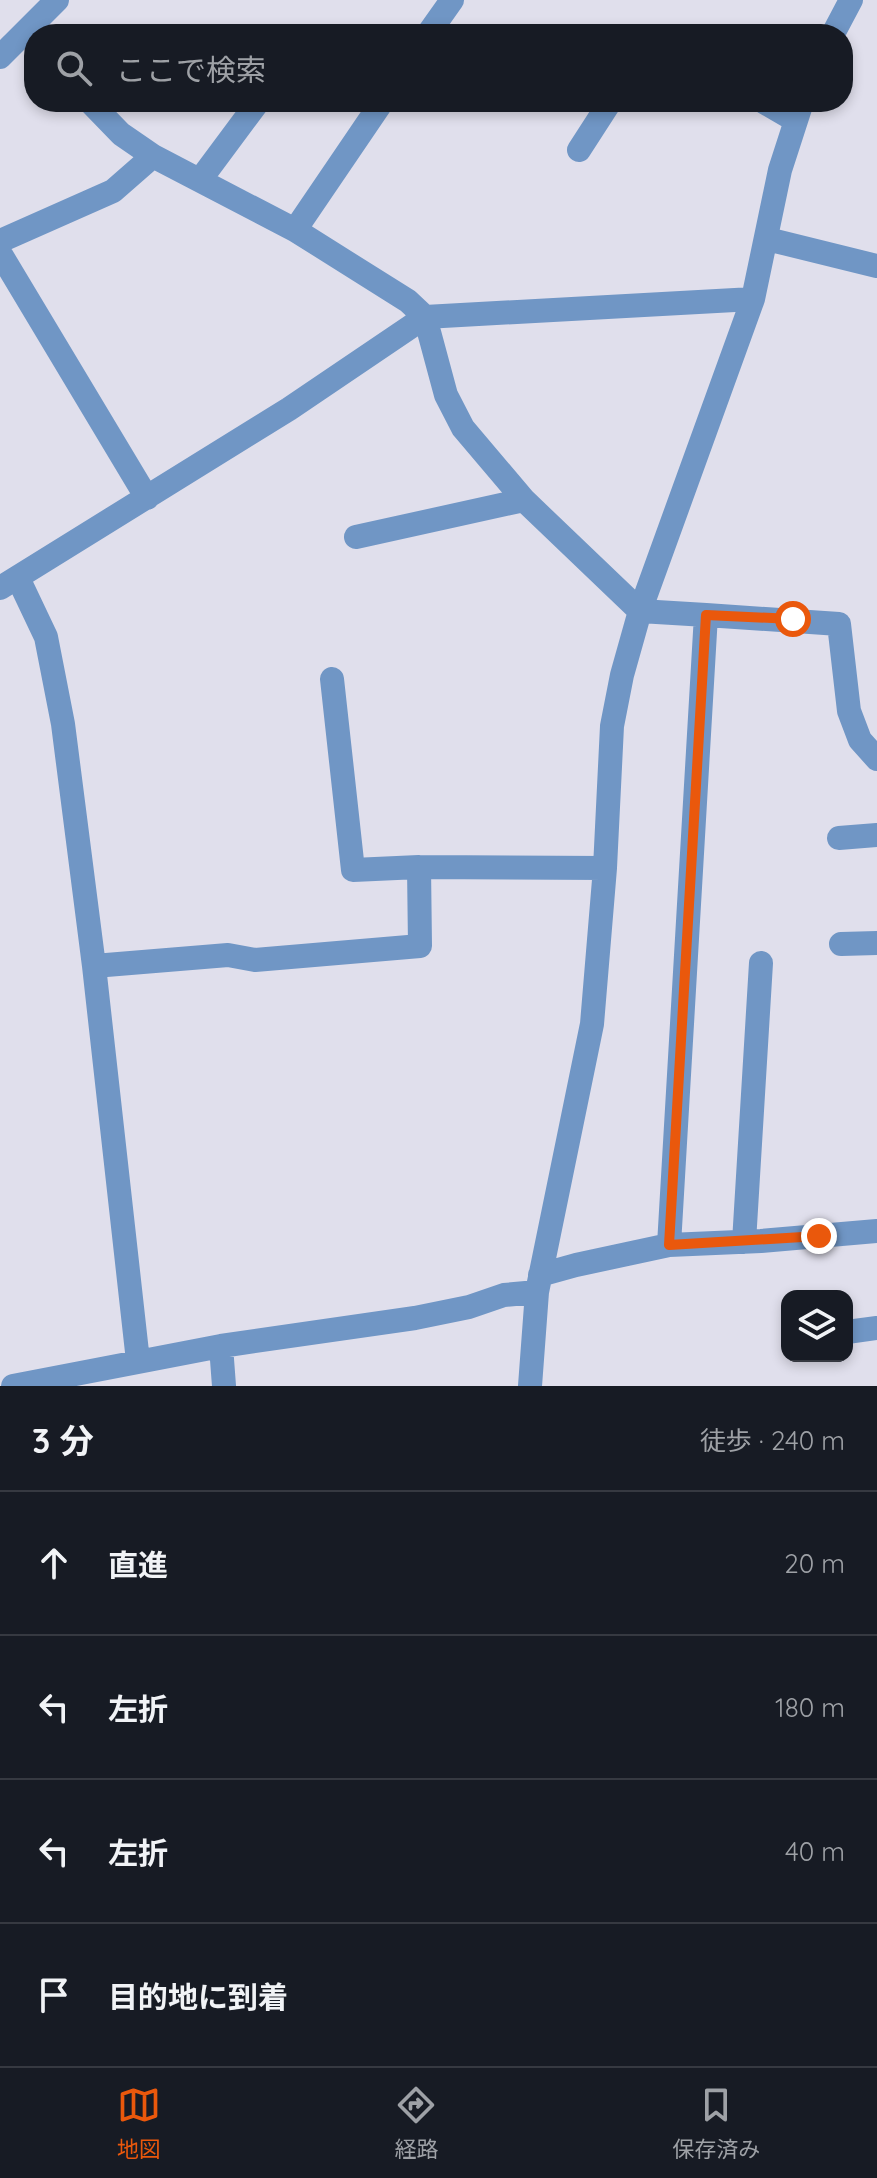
<!DOCTYPE html>
<html lang="ja">
<head>
<meta charset="utf-8">
<style>
	:root { --surface:#171b24; --page:#242831; --text:#f1f3f6; --muted:#9ea1a6; --line:#363941; --accent:#ea580c }
	body { margin:0; font-family:Quicksand,"Noto Sans JP",sans-serif; background:var(--page); color:var(--text) }
	.controls { position:absolute; right:24px; bottom:24px; display:grid; overflow:hidden; border-radius:16px; box-shadow:0 4px 12px #0003 }
	.controls button { width:72px; height:72px; display:grid; place-items:center; padding:0; border:0; border-bottom:2px solid var(--line); background:var(--surface); color:var(--text); font:40px sans-serif }
	.stop { position:absolute; width:24px; height:24px; margin:-18px; border:6px solid #ea580c; border-radius:50%; background:#fff }
	.stop.end { background:#ea580c; border-color:#fff; box-shadow:0 2px 8px #0008 }
	.list { margin:0; padding:0; list-style:none }
	h2 { display:flex; justify-content:space-between; align-items:center; height:104px; margin:0; padding:0 32px; font-size:34px }
	h2 small { font-size:26px; font-weight:400; color:var(--muted) }
	.list li { display:grid; grid-template-columns:52px 1fr auto; gap:24px; align-items:center; box-sizing:border-box; height:144px; padding:0 32px; border-top:2px solid var(--line) }
	.list b { display:block; font-size:30px; white-space:nowrap }
	.list em { font-size:26px; font-style:normal; color:var(--muted) }
	.icon { flex:none; width:44px; height:44px; fill:none; stroke:currentColor; stroke-width:2; stroke-linecap:round; stroke-linejoin:round }
	.map { position:relative; flex:none; width:877px; height:1386px; overflow:hidden }
	.search { position:absolute; background:var(--surface); box-shadow:0 4px 12px #0003; left:24px; right:24px; top:24px; height:88px; display:flex; align-items:center; gap:20px; box-sizing:border-box; padding:0 28px; border-radius:32px; color:var(--muted); font-size:30px }
	.sheet { height:680px; background:var(--surface) }
	nav { display:flex; justify-content:space-around; align-items:center; box-sizing:border-box; height:112px; border-top:2px solid var(--line); background:var(--surface); font-size:22px; color:var(--muted) }
	nav a { display:grid; justify-items:center; gap:4px }
	nav .on { color:var(--accent) }
	.map>svg:first-child { display:block }
</style>
</head>
<body>
<div class="map">
<svg width="877" height="1386" viewBox="0 0 877 1386">
	<rect width="100%" height="100%" fill="#e0dfec"/>
	<g fill="none" stroke-linecap="round" stroke-linejoin="round">
		<path stroke="#7096c5" stroke-width="24" d="M 428,34 L 452,0
			M 833,34 L 851,0
			M 0,57 L 57,0
			M 90,102 L 121,134 L 153,156 L 295,230 L 408,301 L 425,317 L 446,395 L 463,428 L 524,500 L 640,611 L 706,615 L 669,1245
			M 764,102 L 795,120
			M 579,150 L 610,102
			M 200,180 L 258,102
			M 295,230 L 382,102
			M 767,239 L 877,266
			M 0,241 L 113,191 L 153,156
			M 0,253 L 147,498
			M 356,537 L 524,500
			M 18,578 L 46,637 L 63,724 L 94,966 L 138,1361
			M 0,588 L 289,409 L 425,317 L 753,299
			M 706,615 L 839,624 L 849,711 L 860,740 L 877,759
			M 332,679 L 353,870 L 419,867
			M 839,838 L 877,835
			M 841,944 L 877,943
			M 94,966 L 228,955 L 255,960 L 420,946 L 419,867 L 605,868
			M 744,1242 L 761,963
			M 540,1275 L 576,1265 L 669,1245 L 761,1241 L 877,1231
			M 847,1332 L 877,1328
			M 221,1346 L 224,1386
			M 13,1386 L 221,1346 L 415,1318 L 469,1307 L 504,1295 L 537,1292
			M 530,1386 L 537,1292 L 592,1024 L 605,868 L 612,726 L 622,675 L 640,611 L 753,299 L 780,170 L 802,102"/>
	</g>
	<g fill="none" stroke-linecap="round" stroke-linejoin="round">
		<path stroke="#ea580c" stroke-width="10" d="M 793,619 L 706,615 L 669,1245 L 819,1236"/>
	</g>
</svg>
<div class="controls">
<button><svg class="icon" aria-label="layers" viewBox="0 0 24 24"><path d="M12 4l9 5-9 5-9-5zM3 14l9 5 9-5"/></svg></button>
</div>
<div class="stop" style="left:793px;top:619px"></div>
<div class="stop end" style="left:819px;top:1236px"></div>
<div class="search"><svg class="icon" aria-label="search" viewBox="0 0 24 24"><circle cx="10" cy="10" r="6"/><path d="M15 15l6 6"/></svg>ここで検索</div>
</div>
<section class="sheet">
<h2>3 分<small>徒歩 · 240 m</small></h2>
<ul class="list">
<li><svg class="icon" aria-label="ahead" viewBox="0 0 24 24"><path d="M12 20V5M6 11l6-6 6 6"/></svg><div><b>直進</b></div><em>20 m</em></li>
<li><svg class="icon" aria-label="left" viewBox="0 0 24 24"><path d="M17 20v-9H6M10 6l-5 5 5 5"/></svg><div><b>左折</b></div><em>180 m</em></li>
<li><svg class="icon" aria-label="left" viewBox="0 0 24 24"><path d="M17 20v-9H6M10 6l-5 5 5 5"/></svg><div><b>左折</b></div><em>40 m</em></li>
<li><svg class="icon" aria-label="arrive" viewBox="0 0 24 24"><path d="M6 21V4h12l-3 4 3 4H6"/></svg><div><b>目的地に到着</b></div></li>
</ul>
</section>
<nav>
<a class="on"><svg class="icon" aria-label="map" viewBox="0 0 24 24"><path d="M3 6l6-2 6 2 6-2v14l-6 2-6-2-6 2zM9 4v14M15 6v14"/></svg>地図</a>
<a><svg class="icon" aria-label="directions" viewBox="0 0 24 24"><path d="M12 3l9 9-9 9-9-9zM9 14v-3h6M13 9l2 2-2 2"/></svg>経路</a>
<a><svg class="icon" aria-label="saved" viewBox="0 0 24 24"><path d="M7 4h10v16l-5-4-5 4z"/></svg>保存済み</a>
</nav>
</body>
</html>
